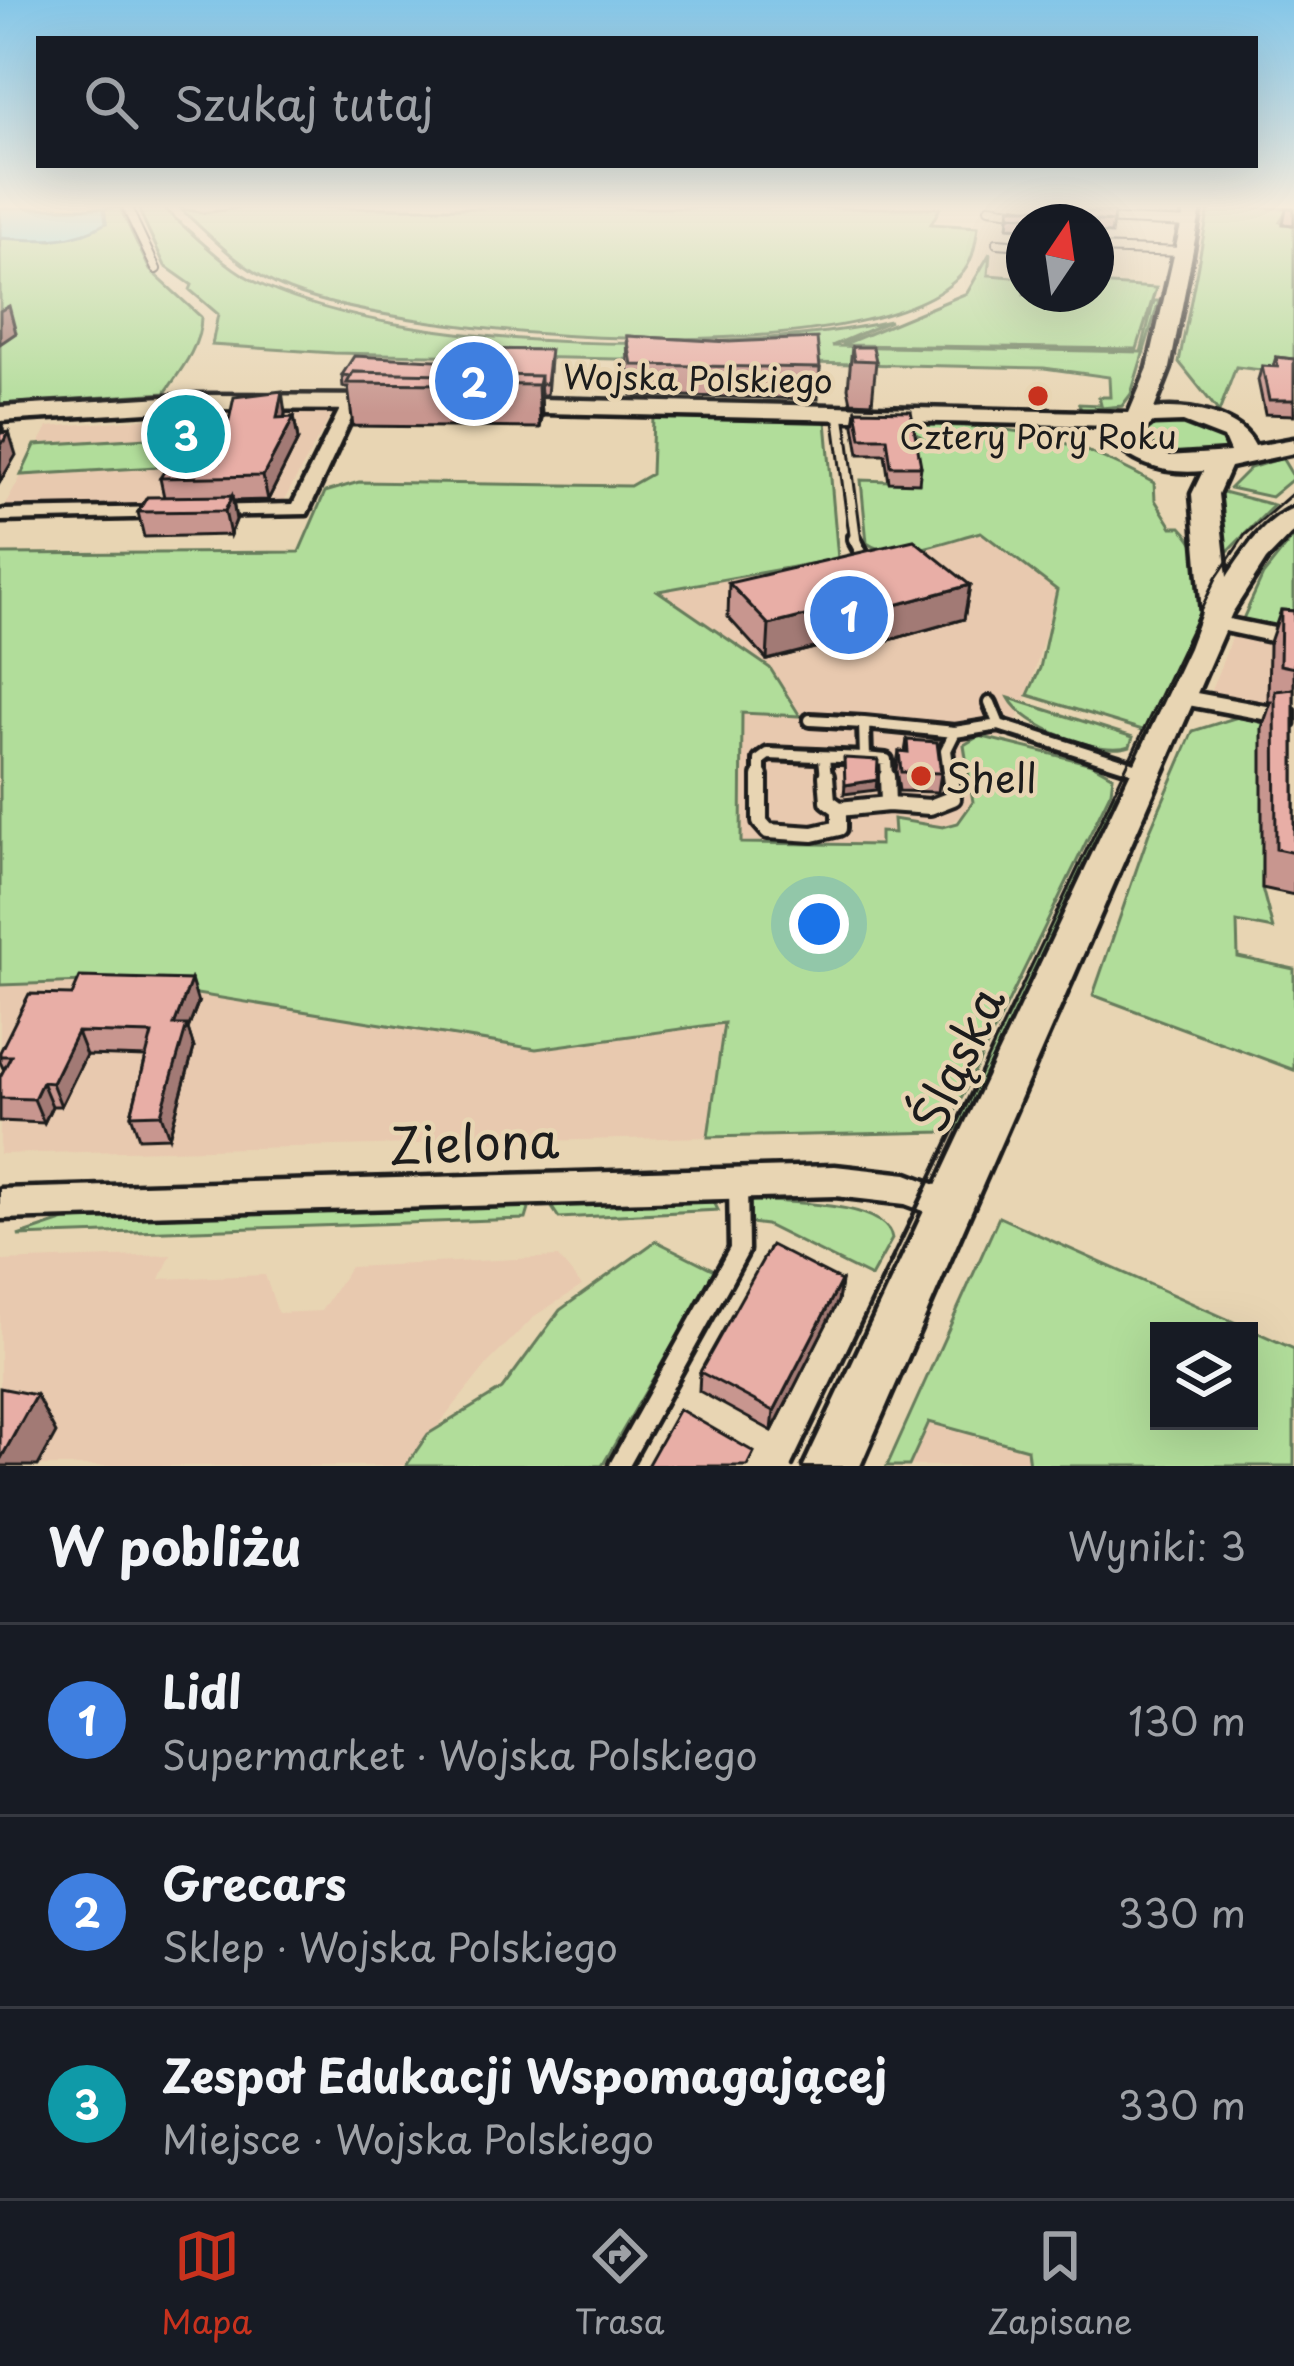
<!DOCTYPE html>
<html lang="pl">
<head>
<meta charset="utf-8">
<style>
	:root { --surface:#171b24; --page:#20242c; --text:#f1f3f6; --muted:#9ea1a6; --line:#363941; --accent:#c8321e }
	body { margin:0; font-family:"Playpen Sans",sans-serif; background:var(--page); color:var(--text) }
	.controls { position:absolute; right:36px; bottom:36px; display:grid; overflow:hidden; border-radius:0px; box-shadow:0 12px 48px #0002 }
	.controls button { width:108px; height:108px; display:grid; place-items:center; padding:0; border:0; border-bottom:3px solid var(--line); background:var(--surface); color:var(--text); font:60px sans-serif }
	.compass { position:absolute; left:1006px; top:204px; width:108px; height:108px; border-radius:50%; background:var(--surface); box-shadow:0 12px 48px #0002; rotate:13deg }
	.you { position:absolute; left:819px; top:924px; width:42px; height:42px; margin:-30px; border:9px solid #fff; border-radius:50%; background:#1a73e8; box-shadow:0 0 0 18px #1a73e833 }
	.badge { display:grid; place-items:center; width:78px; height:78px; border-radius:50%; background:var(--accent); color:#fff; font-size:39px; font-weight:700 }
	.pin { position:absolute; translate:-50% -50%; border:6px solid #fff; box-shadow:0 3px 12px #0006 }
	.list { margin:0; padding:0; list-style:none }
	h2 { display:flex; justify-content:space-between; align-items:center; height:156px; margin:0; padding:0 48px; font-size:51px }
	h2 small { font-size:39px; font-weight:400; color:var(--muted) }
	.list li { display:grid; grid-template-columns:78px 1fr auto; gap:36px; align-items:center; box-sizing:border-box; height:192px; padding:0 48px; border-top:3px solid var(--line) }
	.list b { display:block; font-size:45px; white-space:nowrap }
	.list p { margin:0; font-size:39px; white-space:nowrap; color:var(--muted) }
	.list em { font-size:39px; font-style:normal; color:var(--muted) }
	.icon { flex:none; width:66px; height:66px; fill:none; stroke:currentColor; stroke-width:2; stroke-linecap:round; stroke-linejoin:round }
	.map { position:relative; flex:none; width:1294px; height:1466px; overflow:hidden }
	.search { position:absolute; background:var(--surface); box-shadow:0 12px 48px #0002; left:36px; right:36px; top:36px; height:132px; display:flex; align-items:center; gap:30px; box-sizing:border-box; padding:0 42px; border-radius:0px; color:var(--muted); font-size:45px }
	.sheet { height:732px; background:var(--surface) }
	nav { display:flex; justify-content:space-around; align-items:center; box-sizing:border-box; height:168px; border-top:3px solid var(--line); background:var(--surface); font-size:33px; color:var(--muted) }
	nav a { display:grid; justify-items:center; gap:6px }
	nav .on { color:var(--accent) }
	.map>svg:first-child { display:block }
</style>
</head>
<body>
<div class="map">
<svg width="1294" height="1466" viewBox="0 0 1294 1466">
	<rect width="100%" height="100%" fill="#e8d5b3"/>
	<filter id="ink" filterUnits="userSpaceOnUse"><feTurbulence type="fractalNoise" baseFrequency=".00833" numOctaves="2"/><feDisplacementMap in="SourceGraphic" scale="24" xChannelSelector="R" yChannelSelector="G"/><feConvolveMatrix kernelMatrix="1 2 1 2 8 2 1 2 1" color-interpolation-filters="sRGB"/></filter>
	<g filter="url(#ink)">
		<path fill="#e8c9af" d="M 259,409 L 334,410 L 281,506 L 1,513 L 48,427 Z
			M 981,532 L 1057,590 L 1028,695 L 1008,739 L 979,736 L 964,745 L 972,810 L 944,827 L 905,824 L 881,845 L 741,843 L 742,712 L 798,716 L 657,591 L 905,551 Z
			M 1233,635 L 1294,644 L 1294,714 L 1208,698 Z
			M 117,981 L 536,1049 L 725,1023 L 708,1137 L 0,1154 L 0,985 Z
			M 171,1255 L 160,1279 L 265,1275 L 278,1313 L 321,1311 L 350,1267 L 558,1257 L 582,1286 L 536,1315 L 488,1363 L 406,1466 L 0,1466 L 0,1261 Z
			M 928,1422 L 1027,1449 L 1029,1466 L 909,1466 Z"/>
		<path fill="#b1dd9a" stroke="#667c5b" stroke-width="3" fill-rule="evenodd" d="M 104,208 L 120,208 L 150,270 L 201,317 C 201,345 181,370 165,393 L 0,404 L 0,238 L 53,240 L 106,223 Z
			M 138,208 L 163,208 C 195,235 226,269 264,286 C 412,354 732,356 890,321 L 832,346 L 1141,352 L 1154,301 L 1159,301 L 1131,394 L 1122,406 L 1081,410 L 1079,404 L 1101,405 L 1099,397 L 1110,397 L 1109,377 L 1044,368 L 334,353 L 212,345 L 218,314 L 190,290 L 192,285 L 165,266 Z
			M 180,208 L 203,213 L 240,208 L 940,208 L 931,224 L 978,227 C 975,246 973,263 959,277 C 861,375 412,338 289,290 C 245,273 213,239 180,208 Z
			M 1209,208 L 1288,208 L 1280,221 L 1294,226 L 1294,374 L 1236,367 L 1219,412 L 1179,362 Z
			M 990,253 L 988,275 L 1024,278 L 1024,294 L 1096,294 L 1096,284 L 1156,288 L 1137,349 L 842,345 L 967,293 Z
			M 653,418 L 826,421 L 838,559 L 658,591 L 770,668 L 800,716 L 742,713 L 741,843 L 880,845 L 880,832 L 894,833 L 893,819 L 943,827 L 958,823 L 973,802 L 964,745 L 979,736 L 1092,764 L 1113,776 L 1111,791 L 945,1132 L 708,1137 L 724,1023 L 536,1049 L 117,981 L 0,985 L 0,554 L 299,552 L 325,492 L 359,482 L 630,486 L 651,474 Z
			M 1188,423 L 1221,435 L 1227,450 C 1200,463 1159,460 1138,436 L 1152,424 Z
			M 907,425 C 1012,425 1061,432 1154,483 L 1155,500 L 1172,527 L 1181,527 C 1238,585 1177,673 1149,732 L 1028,695 L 1040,668 L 1057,590 L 981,532 C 950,539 895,564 867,543 L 861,480 L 919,482 L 910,437 L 920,436 Z
			M 166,437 L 157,467 L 21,475 L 35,445 Z
			M 1282,458 L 1294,478 L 1271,497 L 1230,488 L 1250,468 Z
			M 1215,490 L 1274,505 L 1223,556 Z
			M 1294,536 L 1294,631 L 1243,619 L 1263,575 Z
			M 1009,698 L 1133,737 L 1130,746 C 1101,757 1024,727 1009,698 Z
			M 1244,715 L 1264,724 L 1262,888 L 1273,929 L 1237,922 L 1238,957 L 1294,969 L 1294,1070 L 1093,995 L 1149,833 L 1193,731 Z
			M 1114,793 L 1113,811 L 968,1118 L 953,1132 Z
			M 704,1199 L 713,1200 L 718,1210 L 559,1218 L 551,1206 Z
			M 748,1200 C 781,1203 887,1200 892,1239 L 871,1277 L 766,1225 L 742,1222 L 742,1204 Z
			M 524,1206 L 529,1209 L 526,1219 L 18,1236 L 65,1220 Z
			M 999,1217 L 1294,1349 L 1294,1466 L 1029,1466 L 1027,1449 L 929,1422 L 909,1466 L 887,1466 ZM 1249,1331 L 1249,1421 L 1159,1421 L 1159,1331 Z
			M 656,1241 L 716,1271 L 602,1466 L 406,1466 L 428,1434 L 502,1389 L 560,1310 Z"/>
		<path fill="#8ee0e8" stroke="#609296" stroke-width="3" d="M 0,208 L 104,208 L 106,223 C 74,243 37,241 0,238 Z"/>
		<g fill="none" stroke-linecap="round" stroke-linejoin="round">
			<defs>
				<path id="lane-far4" d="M 127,208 L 156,269
					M 989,208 L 1021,212
					M 1101,219 L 1190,223
					M 997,243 L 1024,245
					M 1096,249 L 1183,252"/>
				<path id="lane-far3" d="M 839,413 L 856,542"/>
				<path id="lane-far2" d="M 854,539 L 862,554
					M 990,703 L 999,725 L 1147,772
					M 810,720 L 864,723
					M 955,732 L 999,725
					M 824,757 L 826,779
					M 760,779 L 760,760 L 768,754 L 865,758
					M 887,779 L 886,760 L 865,758 L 864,723 L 955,732
					M 950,779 L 946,750 L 955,732"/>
				<path id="lane-far1" d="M 760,776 L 760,822 L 768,831 L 813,834 L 839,828 L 839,809 L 888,804
					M 826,776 L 828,801 L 839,809
					M 887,776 L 888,804 L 930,807 L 953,798 L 950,776"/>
				<path id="lane" d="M 619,1466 L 739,1250 L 738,1182"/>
				<path id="street" d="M 345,399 L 359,402 L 307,514 L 198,516 L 196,512 L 205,506 L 293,504 Z
					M 170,507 L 177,509 L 177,517 L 0,521 L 0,511 L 4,510 Z
					M 1214,616 L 1294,632 L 1294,646 L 1206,627 L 1203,622 L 1206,617 Z
					M 1180,690 L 1294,711 L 1294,725 L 1172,702 L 1168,697 Z
					M 835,1166 L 907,1174 L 960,1194 L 965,1205 L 960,1216 L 948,1220 L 905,1204 L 835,1196 L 0,1219 L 0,1189 Z"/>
				<path id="secondary" d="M 1185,208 L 1201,208 L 1170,368 L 1154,409 C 1186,405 1240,414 1255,446 L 1294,439 L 1294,453 L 1230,467 L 1218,494 L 1227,577 C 1243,553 1266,517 1294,508 L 1294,531 L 1266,560 L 1232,613 L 860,1466 L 804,1466 L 1189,648 L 1202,613 L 1192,494 L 1203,471 C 1168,474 1136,467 1112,440 L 1114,426 L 498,412 L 487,405 L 498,398 L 1129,413 L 1148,368 ZM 1183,422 L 1224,438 L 1230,452 L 1168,456 L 1135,437 L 1153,423 Z
					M 197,395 L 392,396 L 403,403 L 392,410 L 197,409 L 0,421 L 0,407 Z"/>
			</defs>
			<use href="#lane-far4" stroke="#1c1c1c" stroke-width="12"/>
			<use href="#lane-far3" stroke="#1c1c1c" stroke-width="15"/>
			<use href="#lane-far2" stroke="#1c1c1c" stroke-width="20"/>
			<use href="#lane-far1" stroke="#1c1c1c" stroke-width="22"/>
			<use href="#lane" stroke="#1c1c1c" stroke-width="27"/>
			<use href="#street" stroke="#1c1c1c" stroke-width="9"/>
			<use href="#secondary" stroke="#1c1c1c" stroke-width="9"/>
			<use href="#lane-far4" stroke="#e8d5b3" stroke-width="8"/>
			<use href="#lane-far3" stroke="#e8d5b3" stroke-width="9"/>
			<use href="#lane-far2" stroke="#e8d5b3" stroke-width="10"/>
			<use href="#lane-far1" stroke="#e8d5b3" stroke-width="14"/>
			<use href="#lane" stroke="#e8d5b3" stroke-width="18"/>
			<use href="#street" fill="#e8d5b3" fill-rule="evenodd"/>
			<use href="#secondary" fill="#e8d5b3" fill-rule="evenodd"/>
			<path stroke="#1c1c1c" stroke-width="3" d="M 976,1082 L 1216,578 L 1245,535 L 1294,492"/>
			<path stroke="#1c1c1c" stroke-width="4.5" d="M 793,1466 L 978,1079"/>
		</g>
		<path fill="#c8968f" stroke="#1c1c1c" stroke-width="3" d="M 1010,208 L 1113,222 L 1111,234 L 1096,233 L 1096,222 L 1024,222 L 1024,228 L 1008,227 Z
			M 1286,208 L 1294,208 L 1294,225 L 1283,224 Z
			M 627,336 L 729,342 L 820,368 L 818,399 L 632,395 L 628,366 Z
			M 852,347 L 876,361 L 872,403 L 851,402 L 848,388 Z
			M 1276,357 L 1294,359 L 1294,415 L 1265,414 L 1258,380 L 1262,366 L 1273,367 Z
			M 550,360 L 547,395 L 541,395 L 542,418 L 540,428 L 353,426 L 348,387 L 343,387 L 342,375 L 455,361 Z
			M 856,410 L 921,466 L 919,483 L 889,482 L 885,454 L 859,454 L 854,425 Z
			M 285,413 L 285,418 L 294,417 L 298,440 L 268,500 L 233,501 L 236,520 L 230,535 L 144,537 L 138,512 L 164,497 L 160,478 L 220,462 Z
			M 729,583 L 970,585 L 964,619 L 840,654 L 830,644 L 767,660 L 728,617 Z
			M 1281,610 L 1294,611 L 1294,895 L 1262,888 L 1262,728 L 1271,702 L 1268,702 L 1269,645 Z
			M 907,740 L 941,773 L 938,792 L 899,791 L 896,770 L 899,751 L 905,752 Z
			M 198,1003 L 188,1029 L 194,1048 L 169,1137 L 139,1138 L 131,1115 L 146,1057 L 86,1055 L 61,1106 L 52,1106 L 44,1123 L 0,1121 L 0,1077 L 4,1070 L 0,1062 L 0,1052 Z
			M 841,1281 L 838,1301 L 772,1431 L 699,1391 L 700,1372 Z"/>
		<path fill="#a27a74" stroke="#1c1c1c" stroke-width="3" d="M 9,306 L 16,333 L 0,344 L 0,311 Z
			M 540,376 L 542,418 L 540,428 L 538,385 Z
			M 282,391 L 285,413 L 281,441 L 277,418 Z
			M 294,417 L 298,440 L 268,500 L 263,476 Z
			M 1,422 L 6,439 L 9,432 L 16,455 L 0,482 Z
			M 232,496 L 236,520 L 230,535 L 225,511 Z
			M 970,585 L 964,619 L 840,654 L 843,619 Z
			M 833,609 L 830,644 L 767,660 L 769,625 Z
			M 877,780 L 876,790 L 844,794 L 845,785 Z
			M 191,980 L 198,1003 L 188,1029 L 194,1048 L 169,1137 L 161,1114 L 174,1025 Z
			M 77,1032 L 86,1055 L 61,1106 L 52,1083 Z
			M 42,1082 L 52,1106 L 44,1123 L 34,1099 Z
			M 841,1281 L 838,1301 L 772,1431 L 774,1411 Z
			M 36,1395 L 56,1433 L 38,1466 L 0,1466 L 0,1460 Z"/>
		<path fill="#e8aea6" stroke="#1c1c1c" stroke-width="3" d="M 1010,208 L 1045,208 L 1114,213 L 1113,222 L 1010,215 Z
			M 627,336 L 729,342 L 817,338 L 820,368 L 632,365 Z
			M 852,347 L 873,347 L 876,361 L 854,360 Z
			M 464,349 L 550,350 L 546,384 L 540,384 L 540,376 L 353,372 L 351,376 L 342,375 L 354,356 L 455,361 Z
			M 1276,357 L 1294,359 L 1294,400 L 1269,400 L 1262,366 L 1278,367 Z
			M 353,372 L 540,376 L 538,385 L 347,383 Z
			M 282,391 L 277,418 L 294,417 L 263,476 L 160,478 L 170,462 L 220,462 L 234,397 Z
			M 856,410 L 911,411 L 921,466 L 891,466 L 887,438 L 861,438 Z
			M 9,432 L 0,447 L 0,433 Z
			M 232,496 L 225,511 L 138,512 L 147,497 Z
			M 914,540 L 970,585 L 843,619 L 833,609 L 769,625 L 729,583 Z
			M 1281,610 L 1294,611 L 1294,668 L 1280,665 Z
			M 1294,689 L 1294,853 L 1276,849 L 1275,691 Z
			M 907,740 L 937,742 L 941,773 L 901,772 L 899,751 L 908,752 Z
			M 844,758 L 878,760 L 877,780 L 845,785 Z
			M 80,977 L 191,980 L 174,1025 L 187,1025 L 161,1114 L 131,1115 L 152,1034 L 77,1032 L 52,1083 L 42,1082 L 34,1099 L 0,1098 L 0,1077 L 11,1056 L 0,1056 L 0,1052 L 29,994 L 72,995 Z
			M 771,1245 L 841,1281 L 774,1411 L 700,1372 Z
			M 0,1388 L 36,1395 L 0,1460 Z
			M 679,1409 L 754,1452 L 747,1466 L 647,1466 Z"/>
	</g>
	<linearGradient id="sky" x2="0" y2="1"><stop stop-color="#84c6e8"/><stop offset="0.5" stop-color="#f5ecdd"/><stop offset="1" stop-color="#f5ecdd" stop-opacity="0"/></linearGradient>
	<rect width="1294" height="413" fill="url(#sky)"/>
	<g fill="#c8321e" stroke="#e8d5b3" stroke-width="4.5">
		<circle cx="1038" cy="396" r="12"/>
		<circle cx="921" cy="776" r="12"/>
	</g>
	<g text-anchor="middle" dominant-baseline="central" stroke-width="9" stroke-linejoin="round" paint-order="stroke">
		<g font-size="33" fill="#1c1c1c" stroke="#e8d5b3">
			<text transform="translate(698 377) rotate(1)">Wojska Polskiego</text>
		</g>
		<g font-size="33" fill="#1c1c1c" stroke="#e8d5b3">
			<text x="1038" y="435">Cztery Pory Roku</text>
		</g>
		<g font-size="39" fill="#1c1c1c" stroke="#e8d5b3" text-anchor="start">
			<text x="945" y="776">Shell</text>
		</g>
		<g font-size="48" fill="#1c1c1c" stroke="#e8d5b3">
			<text transform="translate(956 1058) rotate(-65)">Śląska</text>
			<text transform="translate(474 1141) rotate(-2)">Zielona</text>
		</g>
	</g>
</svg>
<div class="controls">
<button><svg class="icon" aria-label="layers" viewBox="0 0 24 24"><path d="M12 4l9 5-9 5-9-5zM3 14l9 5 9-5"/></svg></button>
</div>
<svg class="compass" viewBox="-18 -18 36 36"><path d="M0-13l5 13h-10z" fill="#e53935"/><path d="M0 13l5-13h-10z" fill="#9ea1a6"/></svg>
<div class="you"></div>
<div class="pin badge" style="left:849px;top:615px;background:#3f7fe0">1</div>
<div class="pin badge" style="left:474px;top:381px;background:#3f7fe0">2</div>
<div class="pin badge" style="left:186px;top:434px;background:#0f9aa8">3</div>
<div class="search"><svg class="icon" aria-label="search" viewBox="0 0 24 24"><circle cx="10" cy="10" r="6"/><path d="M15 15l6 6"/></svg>Szukaj tutaj</div>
</div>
<section class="sheet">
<h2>W pobliżu<small>Wyniki: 3</small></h2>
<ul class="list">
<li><span class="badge" style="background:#3f7fe0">1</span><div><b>Lidl</b><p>Supermarket · Wojska Polskiego</p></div><em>130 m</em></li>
<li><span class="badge" style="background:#3f7fe0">2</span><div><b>Grecars</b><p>Sklep · Wojska Polskiego</p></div><em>330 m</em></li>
<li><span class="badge" style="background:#0f9aa8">3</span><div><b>Zespoł Edukacji Wspomagającej</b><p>Miejsce · Wojska Polskiego</p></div><em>330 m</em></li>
</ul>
</section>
<nav>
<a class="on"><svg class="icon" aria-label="map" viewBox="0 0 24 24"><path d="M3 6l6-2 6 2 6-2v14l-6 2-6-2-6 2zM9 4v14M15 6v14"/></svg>Mapa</a>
<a><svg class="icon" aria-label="directions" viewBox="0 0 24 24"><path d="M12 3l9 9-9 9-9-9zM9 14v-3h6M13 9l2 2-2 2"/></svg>Trasa</a>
<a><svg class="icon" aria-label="saved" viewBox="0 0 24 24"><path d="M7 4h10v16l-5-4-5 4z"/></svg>Zapisane</a>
</nav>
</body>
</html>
